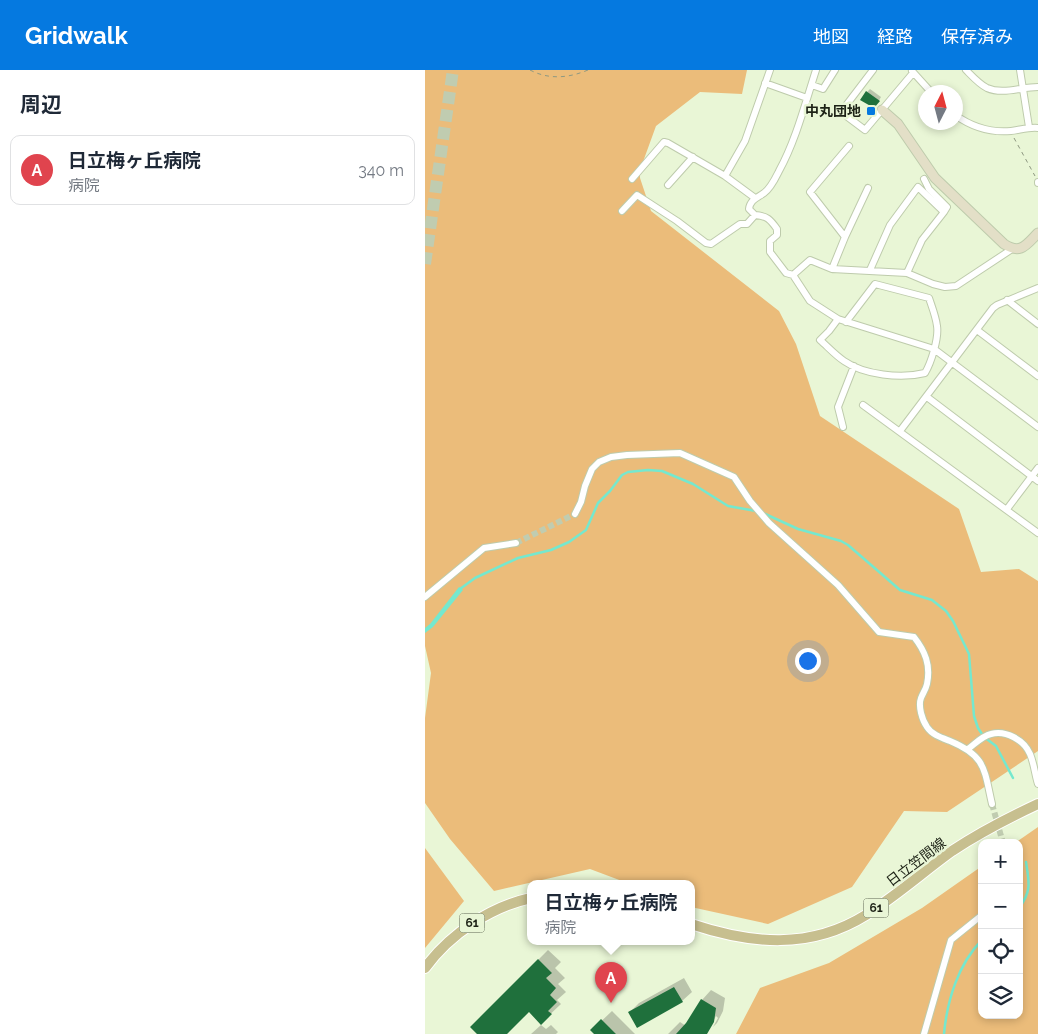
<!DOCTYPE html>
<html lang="ja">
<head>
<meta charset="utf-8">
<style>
	:root { --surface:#fff; --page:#f6f6f7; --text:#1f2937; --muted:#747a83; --line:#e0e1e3; --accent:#0579e0 }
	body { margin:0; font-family:Raleway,"Noto Sans JP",sans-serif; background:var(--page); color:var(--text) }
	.controls { position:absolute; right:15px; bottom:15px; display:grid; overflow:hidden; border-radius:10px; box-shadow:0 2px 8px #0003 }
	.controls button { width:45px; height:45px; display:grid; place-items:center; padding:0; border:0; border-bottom:1px solid var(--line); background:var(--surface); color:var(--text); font:25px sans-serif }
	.compass { position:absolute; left:493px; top:15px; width:45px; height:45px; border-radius:50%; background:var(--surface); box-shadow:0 2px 8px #0003; rotate:6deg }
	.you { position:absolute; left:382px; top:590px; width:18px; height:18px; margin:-12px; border:4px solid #fff; border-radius:50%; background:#1a73e8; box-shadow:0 0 0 8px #1a73e833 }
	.badge { display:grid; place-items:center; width:32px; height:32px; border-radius:50%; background:var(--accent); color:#fff; font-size:16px; font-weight:700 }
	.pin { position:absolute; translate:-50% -41px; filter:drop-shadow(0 1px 2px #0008) }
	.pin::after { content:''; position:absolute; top:26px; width:18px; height:15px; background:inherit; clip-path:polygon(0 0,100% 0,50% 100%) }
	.popup { position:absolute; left:102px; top:810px; width:168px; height:65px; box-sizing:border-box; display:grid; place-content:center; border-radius:10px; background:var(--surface); filter:drop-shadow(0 1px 4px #0005); font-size:16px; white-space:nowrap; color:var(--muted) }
	.popup b { font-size:19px; color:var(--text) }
	.popup::after { content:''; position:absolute; left:50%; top:100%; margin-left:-10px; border:10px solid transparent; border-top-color:var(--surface) }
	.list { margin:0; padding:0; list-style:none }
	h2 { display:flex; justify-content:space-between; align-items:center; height:65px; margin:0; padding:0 20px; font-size:21px }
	h2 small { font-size:16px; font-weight:400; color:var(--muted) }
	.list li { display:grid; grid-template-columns:32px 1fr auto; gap:15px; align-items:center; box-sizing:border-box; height:70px; margin:0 10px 10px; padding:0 10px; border:1px solid var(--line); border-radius:10px }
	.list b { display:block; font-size:19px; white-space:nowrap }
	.list p { margin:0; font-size:16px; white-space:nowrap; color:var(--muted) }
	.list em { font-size:16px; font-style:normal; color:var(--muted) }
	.icon { flex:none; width:28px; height:28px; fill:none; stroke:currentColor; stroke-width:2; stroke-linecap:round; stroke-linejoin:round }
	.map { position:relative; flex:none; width:613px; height:964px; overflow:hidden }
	header { display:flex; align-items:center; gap:30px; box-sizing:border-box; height:70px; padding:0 25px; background:var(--accent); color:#fff }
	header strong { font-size:24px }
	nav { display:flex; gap:28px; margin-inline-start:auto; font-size:18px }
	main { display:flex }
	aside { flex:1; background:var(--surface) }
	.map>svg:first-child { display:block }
</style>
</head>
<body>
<header>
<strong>Gridwalk</strong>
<nav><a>地図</a><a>経路</a><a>保存済み</a></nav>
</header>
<main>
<aside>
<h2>周辺<small></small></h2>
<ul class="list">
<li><span class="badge" style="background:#e0444e">A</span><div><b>日立梅ヶ丘病院</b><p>病院</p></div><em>340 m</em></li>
</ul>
</aside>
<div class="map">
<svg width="613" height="964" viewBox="0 0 613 964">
	<rect width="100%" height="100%" fill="#e9f6d6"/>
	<path fill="#ebbc7a" d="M 0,0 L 322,0 L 317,24 L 275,22 L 231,56 L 215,100 L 215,108 L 226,141 L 354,241 L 371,274 L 395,346 L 534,439 L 556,502 L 594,499 L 613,511 L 613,681 L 522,742 L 479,741 L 427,817 L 343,854 L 266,837 L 266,814 L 205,814 L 165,799 L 69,821 L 25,769 L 0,733 L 0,648 L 6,603 L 0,576 Z
		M 613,757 L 613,964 L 311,964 L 335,918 L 404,893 L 497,838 L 557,796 L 557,945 L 594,945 L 594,773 L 590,773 Z
		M 0,778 L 39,831 L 0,878 Z"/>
	<path fill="#75e8ce" d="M 34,517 L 38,520 L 8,557 L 0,563 L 0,558 L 5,554 Z"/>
	<path fill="#0003" d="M 445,19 L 456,27 L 452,34 L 442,22 Z
		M 123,880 L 136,892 L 130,898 L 140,908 L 133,914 L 141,922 L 132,930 L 136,934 L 116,953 L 104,940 L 80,964 L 54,964 L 46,957 Z
		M 259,908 L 267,922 L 257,931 L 204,943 L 214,933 Z
		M 286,920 L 300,928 L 298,941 L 292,953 L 288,957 L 293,948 L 291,946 L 281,964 L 243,964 L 255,952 L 261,956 L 277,930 Z
		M 187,941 L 210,964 L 171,964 L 167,960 Z
		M 116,955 L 121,959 L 126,955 L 133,962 L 131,964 L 106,964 Z"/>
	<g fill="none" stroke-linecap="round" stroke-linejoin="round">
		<path stroke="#75e8ce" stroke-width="2.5" d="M 338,443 L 373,459 L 416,471 L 423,475 L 475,520 L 507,530 L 521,541 L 528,551 L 544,584 L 549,646 L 553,658 L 559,667 L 571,676 L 588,708
			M 35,519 L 50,508 L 93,488 L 126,480 L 144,472 L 161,460 L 173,433 L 185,421 L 197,405 L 203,402 L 223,400 L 237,401 L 268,414 L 303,436 L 331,441
			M 594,838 C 607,821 604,812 601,792
			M 519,964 C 522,931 533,894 557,870"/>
	</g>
	<path fill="#1f703c" d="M 441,21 L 455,31 L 449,38 L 435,30 Z
		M 113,889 L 127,903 L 121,908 L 131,918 L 125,925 L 132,932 L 123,941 L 127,944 L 116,955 L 104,942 L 82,964 L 52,964 L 45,957 Z
		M 249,917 L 258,932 L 212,958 L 203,942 Z
		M 276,929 L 291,938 L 289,952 L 282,964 L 251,964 L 261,953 Z
		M 176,949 L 191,964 L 169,964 L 165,960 Z"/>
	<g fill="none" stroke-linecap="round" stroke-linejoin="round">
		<path stroke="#c0ccb0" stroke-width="6" stroke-dasharray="6 3" stroke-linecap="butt" d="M 91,473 L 150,444
			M 567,734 L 578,773"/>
		<path stroke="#c0ccb0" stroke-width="12" stroke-dasharray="12 6" stroke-linecap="butt" d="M 0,194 L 28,0"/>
		<defs>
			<path id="street" d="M 391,0 C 380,34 371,70 354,101 C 350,109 346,118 339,123 C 332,128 325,130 324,139 L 330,145 C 342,146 345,149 352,159 L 352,165 L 345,171 L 345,182 L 361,203 L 368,205 L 385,231 L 413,249 L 509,279 L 613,357
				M 448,0 L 416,42 L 440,60 L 488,3
				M 541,0 C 547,6 554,14 562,18 C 578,25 596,17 613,17
				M 595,0 L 604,57
				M 487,1 L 506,22
				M 340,13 L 382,28
				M 387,15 L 398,19 L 410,0
				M 530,45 C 547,57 565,63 586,61 C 595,60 604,57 613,58
				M 424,76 L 385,122 L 420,167 L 407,199 L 482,203 L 508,214 L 520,217 L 531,216 L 587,179
				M 300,106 L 320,71 L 345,0
				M 207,109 L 239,72 L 243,73 L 300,106 L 330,128
				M 499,109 L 504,119 L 522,137 L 519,142
				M 613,112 L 613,113
				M 243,115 L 268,87
				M 197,141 L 212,125 L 252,151 L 281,173 L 286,174 L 315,154 L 322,154 L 330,145
				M 420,167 L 443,118
				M 445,200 L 465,155 L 493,117 L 519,142 L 497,170 L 482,203
				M 368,205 L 385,190 L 407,199
				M 582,230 L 613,254
				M 413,249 L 404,261 L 395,270 C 403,277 410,285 419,291 C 439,305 476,309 500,303 C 506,293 514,268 512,256 C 511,247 507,237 504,228 L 450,214 L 421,252
				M 552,260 L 613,306
				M 502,327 L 613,411
				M 438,335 L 613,463
				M 418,357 L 413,337 L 429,296
				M 475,361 L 568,238 L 572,235 L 613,218
				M 582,439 L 613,398
				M 150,444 L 156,432 L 160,416 L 167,399 L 174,392 L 186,387 L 202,385 L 255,383 L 309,407 L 325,431 L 344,453 L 413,515 L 454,562 L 489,567 C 500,581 506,595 502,614 C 501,619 498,623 496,628 C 493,636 497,650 502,657 C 507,665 517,668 525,671 C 561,686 559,699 567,734
				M 0,527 L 59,478 L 91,473
				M 543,679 C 550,674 557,666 566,664 C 581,660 599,670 605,684 C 609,693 610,705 613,714
				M 499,964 L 526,870 L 557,845"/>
			<path id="secondary" d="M 457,40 L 473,54 L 510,108 L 579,174 C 596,185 601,175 613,163"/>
			<path id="primary" d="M 266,854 C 326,874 385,880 441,845 C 471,826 498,802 527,781 C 554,763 583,748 613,734
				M 0,898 C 25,864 65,837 106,828"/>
		</defs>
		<use href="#street" stroke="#becbac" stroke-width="8"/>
		<use href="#secondary" stroke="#becbac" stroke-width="11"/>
		<use href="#primary" stroke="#fff" stroke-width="12"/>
		<path stroke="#8e9881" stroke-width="1" stroke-dasharray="4 4" stroke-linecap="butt" d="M 105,0 C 124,10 144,8 163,0
			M 589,68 L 610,106"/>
		<use href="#street" stroke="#fff" stroke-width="6"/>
		<use href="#secondary" stroke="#e3dfc7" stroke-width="9"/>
		<use href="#primary" stroke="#c7bf8f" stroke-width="10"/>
	</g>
	<rect fill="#0579e0" stroke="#e9f6d6" stroke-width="2" x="441" y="36" width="10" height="10" rx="2.5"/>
	<g text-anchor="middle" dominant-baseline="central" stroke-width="5" stroke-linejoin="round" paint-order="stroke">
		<g fill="#e9f6d6" stroke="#5a6250" stroke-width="1">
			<rect x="438.5" y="828.5" width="25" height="19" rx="4"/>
			<rect x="34.5" y="843.5" width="25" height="19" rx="4"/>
		</g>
		<g font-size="12" font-weight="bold" fill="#1d2216">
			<text x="451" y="838">61</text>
			<text x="47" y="853">61</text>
		</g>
		<g font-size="14" font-weight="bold" fill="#1d2216" stroke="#e9f6d6" text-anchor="end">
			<text x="436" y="41">中丸団地</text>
		</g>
		<g font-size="14" fill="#1d2216" stroke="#e9f6d6">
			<text transform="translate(491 792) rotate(-37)">日立笠間線</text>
		</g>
	</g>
</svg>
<div class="controls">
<button>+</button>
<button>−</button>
<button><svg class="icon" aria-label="locate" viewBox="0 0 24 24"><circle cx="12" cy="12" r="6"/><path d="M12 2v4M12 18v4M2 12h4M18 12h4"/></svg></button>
<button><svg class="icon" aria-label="layers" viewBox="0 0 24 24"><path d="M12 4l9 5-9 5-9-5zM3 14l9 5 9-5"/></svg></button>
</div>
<svg class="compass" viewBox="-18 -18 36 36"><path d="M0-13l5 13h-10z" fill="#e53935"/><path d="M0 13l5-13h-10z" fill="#747a83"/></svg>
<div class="you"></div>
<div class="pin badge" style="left:186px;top:933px;background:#e0444e">A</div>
<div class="popup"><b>日立梅ヶ丘病院</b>病院</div>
</div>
</main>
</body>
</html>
